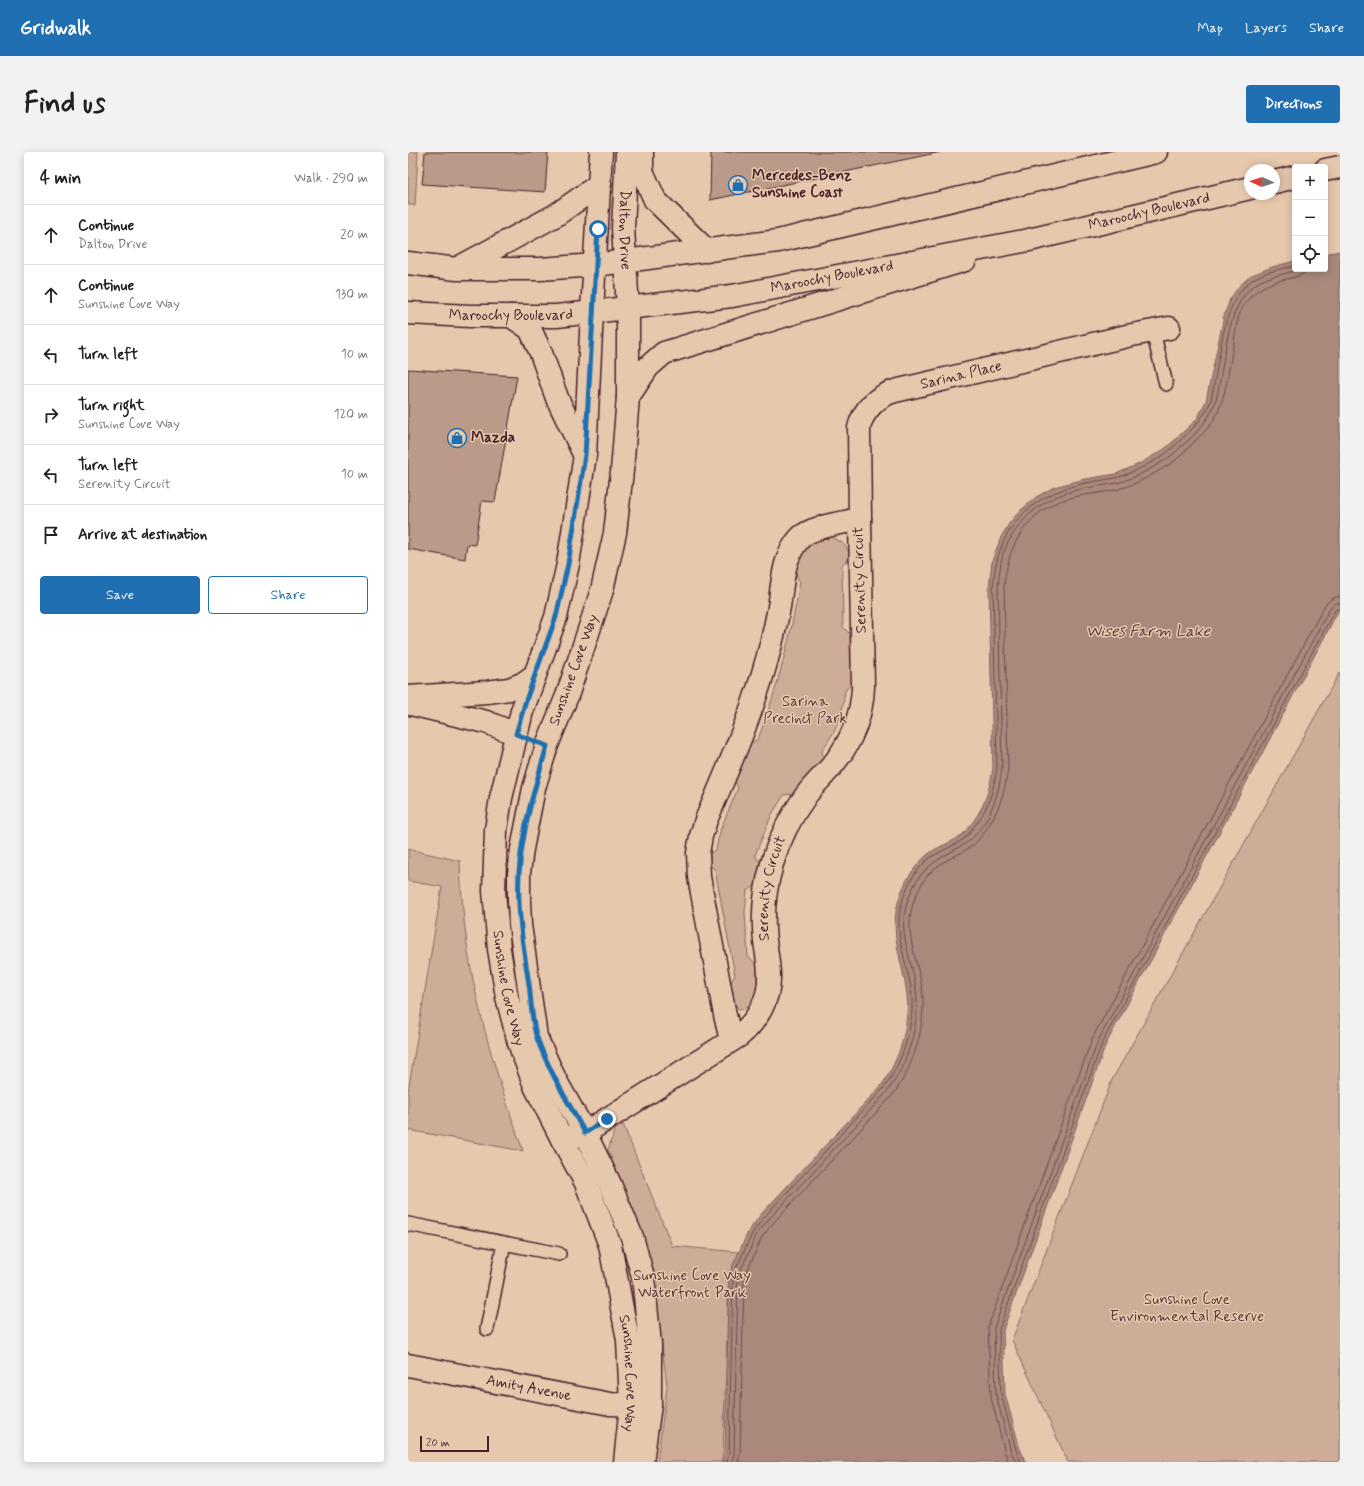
<!DOCTYPE html>
<html lang="en">
<head>
<meta charset="utf-8">
<style>
	:root { --surface:#fff; --page:#f2f2f2; --text:#222; --muted:#767676; --line:#e0e0e0; --accent:#1f6fb2 }
	body { margin:0; font-family:Mynerve,sans-serif; background:var(--page); color:var(--text) }
	.controls { position:absolute; right:12px; top:12px; display:grid; overflow:hidden; border-radius:4px; box-shadow:0 2px 10px #0003 }
	.controls button { width:36px; height:36px; display:grid; place-items:center; padding:0; border:0; border-bottom:1px solid var(--line); background:var(--surface); color:var(--text); font:20px sans-serif }
	.compass { position:absolute; left:836px; top:12px; width:36px; height:36px; border-radius:50%; background:var(--surface); box-shadow:0 2px 10px #0003; rotate:273deg }
	.scale { position:absolute; left:12px; bottom:10px; width:69px; box-sizing:border-box; padding-left:4px; border:2px solid #4a1f2b; border-top:0; font-size:11px; line-height:14px; white-space:nowrap; color:#4a1f2b; -webkit-text-stroke:3px #e6c9ad; paint-order:stroke }
	.stop { position:absolute; width:12px; height:12px; margin:-9px; border:3px solid #1f6fb2; border-radius:50%; background:#fff }
	.stop.end { background:#1f6fb2; border-color:#fff; box-shadow:0 1px 4px #0008 }
	.list { margin:0; padding:0; list-style:none }
	h2 { display:flex; justify-content:space-between; align-items:center; height:52px; margin:0; padding:0 16px; font-size:17px }
	h2 small { font-size:13px; font-weight:400; color:var(--muted) }
	.list li { display:grid; grid-template-columns:26px 1fr auto; gap:12px; align-items:center; box-sizing:border-box; height:60px; padding:0 16px; border-top:1px solid var(--line) }
	.list b { display:block; font-size:15px; white-space:nowrap }
	.list p { margin:0; font-size:13px; white-space:nowrap; color:var(--muted) }
	.list em { font-size:13px; font-style:normal; color:var(--muted) }
	.actions { display:flex; gap:8px; padding:12px 16px }
	.actions a { flex:1; padding:9px 0; border:1px solid var(--accent); border-radius:4px; text-align:center; font-size:14px; color:var(--accent) }
	.actions .main { background:var(--accent); color:#fff }
	.icon { flex:none; width:22px; height:22px; fill:none; stroke:currentColor; stroke-width:2; stroke-linecap:round; stroke-linejoin:round }
	.map { position:relative; flex:none; width:932px; height:1310px; overflow:hidden; border-radius:4px }
	header { display:flex; align-items:center; gap:24px; box-sizing:border-box; height:56px; padding:0 20px; background:var(--accent); color:#fff }
	header strong { font-size:19px }
	nav { display:flex; gap:22px; margin-inline-start:auto; font-size:14px }
	.intro { display:flex; align-items:center; justify-content:space-between; box-sizing:border-box; height:96px; padding:0 24px }
	h1 { margin:0; font-size:28px }
	.button { padding:10px 18px; border-radius:4px; background:var(--accent); color:#fff; font-size:14px; font-weight:700 }
	main { display:flex; gap:24px; padding:0 24px }
	aside { flex:1; background:var(--surface); border-radius:4px; box-shadow:0 2px 10px #0003 }
	.map>svg:first-child { display:block }
</style>
</head>
<body>
<header>
<strong>Gridwalk</strong>
<nav><a>Map</a><a>Layers</a><a>Share</a></nav>
</header>
<div class="intro"><h1>Find us</h1><a class="button">Directions</a></div>
<main>
<aside>
<h2>4 min<small>Walk · 290 m</small></h2>
<ul class="list">
<li><svg class="icon" aria-label="ahead" viewBox="0 0 24 24"><path d="M12 20V5M6 11l6-6 6 6"/></svg><div><b>Continue</b><p>Dalton Drive</p></div><em>20 m</em></li>
<li><svg class="icon" aria-label="ahead" viewBox="0 0 24 24"><path d="M12 20V5M6 11l6-6 6 6"/></svg><div><b>Continue</b><p>Sunshine Cove Way</p></div><em>130 m</em></li>
<li><svg class="icon" aria-label="left" viewBox="0 0 24 24"><path d="M17 20v-9H6M10 6l-5 5 5 5"/></svg><div><b>Turn left</b></div><em>10 m</em></li>
<li><svg class="icon" aria-label="right" viewBox="0 0 24 24"><path d="M7 20v-9h11M14 6l5 5-5 5"/></svg><div><b>Turn right</b><p>Sunshine Cove Way</p></div><em>120 m</em></li>
<li><svg class="icon" aria-label="left" viewBox="0 0 24 24"><path d="M17 20v-9H6M10 6l-5 5 5 5"/></svg><div><b>Turn left</b><p>Serenity Circuit</p></div><em>10 m</em></li>
<li><svg class="icon" aria-label="arrive" viewBox="0 0 24 24"><path d="M6 21V4h12l-3 4 3 4H6"/></svg><div><b>Arrive at destination</b></div></li>
</ul>
<div class="actions"><a class="main">Save</a><a>Share</a></div>
</aside>
<div class="map">
<svg width="932" height="1310" viewBox="0 0 932 1310">
	<rect width="100%" height="100%" fill="#e6c9ad"/>
	<filter id="ink" filterUnits="userSpaceOnUse"><feTurbulence type="fractalNoise" baseFrequency=".025" numOctaves="2"/><feDisplacementMap in="SourceGraphic" scale="8" xChannelSelector="R" yChannelSelector="G"/><feConvolveMatrix kernelMatrix="1 2 1 2 8 2 1 2 1" color-interpolation-filters="sRGB"/></filter>
	<g filter="url(#ink)">
		<path fill="#cdad98" stroke="#8c6662" d="M 0,0 L 10,0 L 7,54 L 0,52 Z
			M 422,385 C 433,388 440,394 442,405 L 434,413 L 435,475 L 443,483 L 444,531 L 437,539 L 434,559 L 430,570 L 427,578 L 414,599 L 416,608 L 385,642 L 376,643 L 364,662 L 347,703 L 353,712 L 349,733 L 339,739 L 337,760 L 340,805 L 349,812 C 350,825 351,858 331,857 L 325,851 L 322,832 L 327,823 L 307,718 L 300,711 L 301,703 L 308,697 L 313,676 L 330,636 L 326,627 L 341,592 L 350,587 C 370,535 383,484 392,430 L 387,421 C 393,399 400,390 422,385 Z
			M 932,520 L 932,1310 L 660,1310 L 604,1188 L 704,928 Z
			M 0,697 L 52,709 C 53,741 56,774 61,806 C 72,872 93,936 115,999 L 0,978 L 0,940 L 34,735 L 0,729 Z
			M 215,972 L 264,1094 L 331,1100 L 321,1122 L 315,1302 L 313,1310 L 249,1310 L 259,1234 L 244,1113 L 200,998 L 207,977 Z"/>
		<path fill="#aa887c" stroke="#845e5c" d="M 932,99 L 932,456 L 698,892 L 595,1178 L 597,1242 L 612,1297 L 618,1310 L 314,1310 L 317,1302 L 321,1122 L 341,1078 L 354,1061 L 473,934 C 479,925 485,915 489,905 C 497,886 502,856 498,836 C 493,806 481,778 491,747 C 496,730 506,714 520,702 C 530,694 544,691 554,683 C 557,680 560,677 562,674 C 576,656 582,638 585,615 L 581,435 L 584,409 L 593,385 L 602,370 L 612,359 L 628,345 L 646,335 L 677,327 L 708,322 L 733,311 L 758,296 L 789,267 L 798,249 L 816,164 L 822,147 L 832,133 L 844,123 L 864,115 L 887,109 L 887,117 L 917,117 L 917,102 Z"/>
		<g fill="none" stroke-linecap="round" stroke-linejoin="round">
			<path stroke="#70494b" stroke-width="1" d="M 319,1310 L 321,1302 L 325,1123 L 345,1080 L 357,1064 L 476,936 C 495,909 508,871 503,836 C 498,806 484,778 495,747 C 500,731 509,715 523,705 C 534,698 547,694 557,686 C 560,683 563,679 565,676 C 580,658 586,638 589,615 L 585,435 C 589,376 620,344 677,331 C 687,329 697,328 707,326 C 721,323 753,307 763,297 C 778,283 794,270 802,251 C 805,242 806,231 808,221 C 814,191 817,144 847,126 C 859,119 874,117 887,114
				M 324,1310 L 326,1302 L 330,1124 L 349,1082 L 361,1067 L 479,940 C 500,911 512,873 508,837 C 504,807 488,778 500,748 C 509,722 520,713 543,700 C 549,696 556,693 561,689 C 582,671 591,642 594,616 L 590,435 C 591,424 592,413 595,402 C 604,377 625,354 650,344 C 668,336 689,335 709,331 C 723,328 754,312 765,302 C 781,288 800,272 807,251 C 818,216 815,153 849,131 C 862,123 878,123 891,117
				M 330,1310 L 332,1302 L 336,1126 L 354,1085 L 365,1071 L 484,944 C 506,915 519,872 514,835 C 509,807 496,780 505,752 C 510,737 517,723 530,714 C 540,706 553,702 564,694 C 568,691 571,687 574,683 C 590,663 597,641 600,616 L 596,435 C 599,398 615,364 652,349 C 671,342 692,342 711,337 C 730,332 749,320 765,310 C 772,305 777,299 783,293 C 788,288 795,282 800,276 C 818,255 820,217 826,190 C 828,178 829,163 836,153 C 844,140 856,133 870,129 C 880,126 893,126 900,117
				M 601,1310 L 597,1301 L 583,1245 L 580,1175 L 684,887 L 917,453 L 923,447 L 932,444
				M 608,1310 L 603,1300 L 588,1243 L 586,1176 L 690,889 L 922,456 L 927,451 L 932,451
				M 613,1310 L 608,1298 L 593,1242 L 591,1177 L 694,891 L 927,458 L 932,456"/>
		</g>
		<path fill="#bb9a89" stroke="#4a1f2b" d="M 17,0 L 140,0 L 137,40 L 14,32 Z
			M 303,0 L 533,0 L 302,48 Z
			M 0,217 L 109,224 L 87,350 L 74,349 L 67,393 L 59,392 L 57,407 L 0,397 Z"/>
		<g fill="none" stroke-linecap="round" stroke-linejoin="round">
			<defs>
				<path id="service" d="M 745,180 L 758,232
					M 0,1072 L 151,1102
					M 79,1177 L 96,1091"/>
				<g id="minor">
					<path id="s1" d="M 452,367 L 451,276 C 455,258 469,244 487,239 L 719,184 L 761,176"/>
					<path d="M 0,545 L 79,540 L 101,537 L 114,532 L 127,523"/>
					<path d="M 3,552 L 78,570 L 108,582"/>
					<path id="s2" d="M 154,987 L 177,981 L 199,967 L 331,884 C 349,869 362,847 361,824 C 361,807 356,792 356,775 C 355,754 358,733 364,712 C 371,687 383,664 399,642 C 407,631 418,622 427,610 C 444,588 454,563 455,535 L 452,367 C 436,371 403,374 392,386 C 374,406 375,431 371,455 C 358,529 328,599 298,668 L 293,684 L 290,701 L 291,725 L 317,863 L 323,888"/>
					<path id="s3" d="M 0,1213 L 202,1252 L 241,1253"/>
				</g>
				<g id="tertiary">
					<path d="M 220,156 L 220,245 L 214,319 L 207,381 L 194,438 L 180,481 L 159,544 L 139,593 L 126,636 L 114,697 L 111,721 L 111,749 L 112,773 L 128,885 L 147,927 L 177,981 L 201,1030 L 224,1085 L 235,1125 L 242,1192 L 242,1253 L 234,1310"/>
					<path id="s4" d="M 184,160 L 177,303 L 160,412 L 148,465 L 114,559 L 93,646 L 88,678 L 86,739 L 91,797 L 99,845 L 111,891 L 127,934 L 154,987 L 178,1031 L 202,1093 L 220,1188 L 223,1253 L 217,1310"/>
					<path d="M 103,164 L 122,177 L 133,201 L 149,246 L 176,302"/>
					<path d="M 220,245 L 240,215 L 256,201 L 557,108"/>
				</g>
				<g id="secondary">
					<path id="s5" d="M 219,0 L 215,76 L 220,156"/>
					<path d="M 234,0 L 234,19 L 247,48 L 299,99"/>
					<path d="M 917,18 L 932,15"/>
					<path d="M 866,30 L 887,25"/>
					<path d="M 0,111 L 49,117 L 132,117 L 187,113 L 370,89 L 748,0"/>
					<path d="M 50,116 L 148,63 L 192,32"/>
					<path d="M 184,160 L 193,0"/>
					<path id="s6" d="M 0,161 L 62,164 L 149,164 L 324,144 L 621,88 L 842,36"/>
				</g>
			</defs>
			<use href="#service" stroke="#4a1f2b" stroke-width="16"/>
			<use href="#minor" stroke="#4a1f2b" stroke-width="25"/>
			<use href="#tertiary" stroke="#4a1f2b" stroke-width="25"/>
			<use href="#secondary" stroke="#4a1f2b" stroke-width="25"/>
			<use href="#service" stroke="#e6c9ad" stroke-width="13"/>
			<use href="#minor" stroke="#e6c9ad" stroke-width="22"/>
			<use href="#tertiary" stroke="#e6c9ad" stroke-width="22"/>
			<use href="#secondary" stroke="#e6c9ad" stroke-width="22"/>
		</g>
	</g>
	<g fill="none" stroke-linecap="round" stroke-linejoin="round" filter="url(#ink)">
		<path stroke="#1f6fb2" stroke-width="5" d="M 190,77 L 177,303 L 160,412 L 148,465 L 118,548 L 108,582 L 139,594 C 127,635 114,677 111,721 C 109,758 115,795 121,832 C 123,847 124,873 129,886 C 141,919 160,950 177,981 L 199,967"/>
	</g>
	<defs>
		<symbol id="shop-ring" viewBox="-11 -11 22 22"><circle r="9.5" fill="#e6c9ad" stroke="#1f6fb2" stroke-width="1.5"/><path d="M-5-2.5h2.3a2.7 3.5 0 0 1 5.4 0H5L5.5 6h-11ZM-1.5-2.5h3a1.5 2.3 0 0 0-3 0Z" fill="#1f6fb2"/></symbol>
	</defs>
	<g fill-rule="evenodd">
		<use href="#shop-ring" x="319" y="22" width="22" height="22"/>
		<use href="#shop-ring" x="38" y="275" width="22" height="22"/>
	</g>
	<g text-anchor="middle" dominant-baseline="central" stroke-width="3" stroke-linejoin="round" paint-order="stroke">
		<g font-size="15" font-weight="bold" fill="#4a1f2b" stroke="#e6c9ad" text-anchor="start">
			<text x="344" y="24">Mercedes-Benz<tspan x="344" dy="17">Sunshine Coast</tspan></text>
			<text x="63" y="286">Mazda</text>
		</g>
		<g font-size="15" fill="#4a1f2b" stroke="#e6c9ad">
			<text stroke="none"><textPath href="#s6" startOffset="751">Maroochy Boulevard</textPath></text>
			<text stroke="none"><textPath href="#s5" startOffset="78">Dalton Drive</textPath></text>
			<text stroke="none"><textPath href="#s6" startOffset="427">Maroochy Boulevard</textPath></text>
			<text stroke="none"><textPath href="#s6" startOffset="103">Maroochy Boulevard</textPath></text>
			<text stroke="none"><textPath href="#s1" startOffset="213">Sarina Place</textPath></text>
			<text transform="translate(452 428) rotate(-92)">Serenity Circuit</text>
			<text transform="translate(166 518) rotate(-70)">Sunshine Cove Way</text>
			<text stroke="none"><textPath href="#s2" startOffset="364">Serenity Circuit</textPath></text>
			<text stroke="none"><textPath href="#s4" startOffset="689">Sunshine Cove Way</textPath></text>
			<text stroke="none"><textPath href="#s4" startOffset="1097">Sunshine Cove Way</textPath></text>
			<text stroke="none"><textPath href="#s3" startOffset="123">Amity Avenue</textPath></text>
		</g>
		<g font-size="15" fill="#5e343b" stroke="#e6c9ad">
			<text x="397" y="550">Sarina<tspan x="397" dy="17">Precinct Park</tspan></text>
			<text x="284" y="1124">Sunshine Cove Way<tspan x="284" dy="17">Waterfront Park</tspan></text>
			<text x="779" y="1148">Sunshine Cove<tspan x="779" dy="17">Environmental Reserve</tspan></text>
		</g>
		<g font-size="16" font-style="italic" fill="#5d343b" stroke="#e6c9ad">
			<text x="740" y="479">Wises Farm Lake</text>
		</g>
	</g>
</svg>
<div class="controls">
<button>+</button>
<button>−</button>
<button><svg class="icon" aria-label="locate" viewBox="0 0 24 24"><circle cx="12" cy="12" r="6"/><path d="M12 2v4M12 18v4M2 12h4M18 12h4"/></svg></button>
</div>
<svg class="compass" viewBox="-18 -18 36 36"><path d="M0-13l5 13h-10z" fill="#e53935"/><path d="M0 13l5-13h-10z" fill="#767676"/></svg>
<div class="scale">20 m</div>
<div class="stop" style="left:190px;top:77px"></div>
<div class="stop end" style="left:199px;top:967px"></div>
</div>
</main>
</body>
</html>
